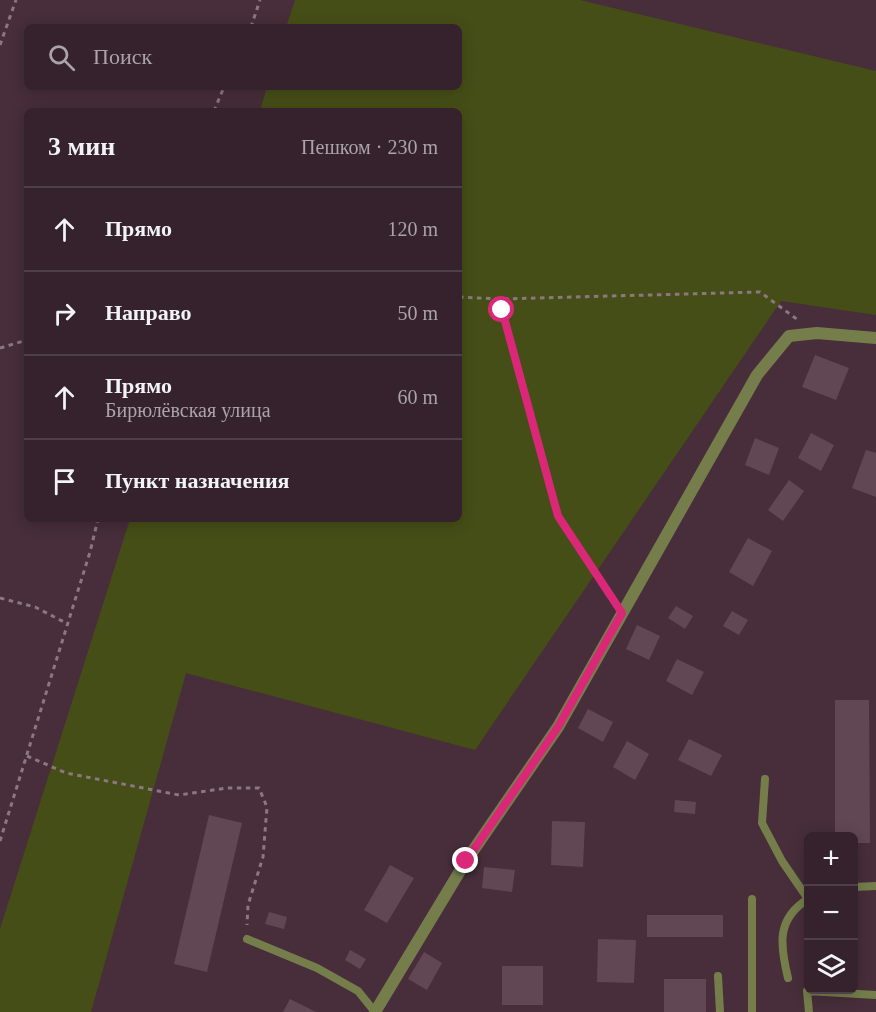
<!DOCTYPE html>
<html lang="ru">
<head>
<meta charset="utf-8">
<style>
	:root { --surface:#35222c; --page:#3d2a34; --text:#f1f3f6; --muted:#aaa4a9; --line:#4f3f48 }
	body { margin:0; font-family:"Times New Roman",serif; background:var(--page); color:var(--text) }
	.controls { position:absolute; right:18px; bottom:18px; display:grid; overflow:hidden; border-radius:9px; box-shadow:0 3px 15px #0003 }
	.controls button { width:54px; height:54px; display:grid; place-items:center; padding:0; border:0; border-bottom:2px solid var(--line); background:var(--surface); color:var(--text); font:30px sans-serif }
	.stop { position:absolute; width:18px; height:18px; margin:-14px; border:4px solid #db2777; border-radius:50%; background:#fff }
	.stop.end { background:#db2777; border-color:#fff; box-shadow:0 2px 6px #0008 }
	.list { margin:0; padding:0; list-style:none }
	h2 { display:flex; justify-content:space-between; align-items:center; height:78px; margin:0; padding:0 24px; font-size:26px }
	h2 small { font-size:20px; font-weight:400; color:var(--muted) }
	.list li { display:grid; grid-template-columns:39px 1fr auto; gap:18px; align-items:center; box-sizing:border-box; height:84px; padding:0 24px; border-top:2px solid var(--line) }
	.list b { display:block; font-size:22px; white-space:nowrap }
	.list p { margin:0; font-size:20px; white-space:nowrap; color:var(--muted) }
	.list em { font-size:20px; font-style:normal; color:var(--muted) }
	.icon { flex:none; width:33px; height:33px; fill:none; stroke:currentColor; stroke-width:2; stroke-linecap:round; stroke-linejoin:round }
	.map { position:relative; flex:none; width:876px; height:1012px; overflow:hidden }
	.search { position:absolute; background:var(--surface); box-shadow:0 3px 15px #0003; left:24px; top:24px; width:438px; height:66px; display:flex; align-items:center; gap:15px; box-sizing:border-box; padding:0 21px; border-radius:9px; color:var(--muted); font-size:22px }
	.panel { position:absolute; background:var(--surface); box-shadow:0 3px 15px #0003; left:24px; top:108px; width:438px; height:414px; border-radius:9px }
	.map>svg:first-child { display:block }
</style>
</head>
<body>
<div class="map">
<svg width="876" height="1012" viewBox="0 0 876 1012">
	<rect width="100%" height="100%" fill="#472e3a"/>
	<path fill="#464e17" d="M 295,0 L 580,0 L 876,71 L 876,315 L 781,301 L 475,750 L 186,673 L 91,1012 L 0,1012 L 0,929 L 130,519 L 459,519 L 459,111 L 260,111 L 267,87 L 459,87 L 459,27 L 286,27 Z"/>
	<path fill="#614753" d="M 815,355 L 849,368 L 836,400 L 802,387 Z
		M 811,433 L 834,445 L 821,471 L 798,458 Z
		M 755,438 L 779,448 L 769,475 L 745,465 Z
		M 866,450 L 876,453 L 876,497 L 852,488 Z
		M 789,480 L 804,491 L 783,521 L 768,510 Z
		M 748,538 L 772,551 L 753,586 L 729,572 Z
		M 676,606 L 693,616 L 685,629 L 668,618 Z
		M 732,611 L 748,620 L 739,635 L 723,626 Z
		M 637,625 L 660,636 L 649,660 L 626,649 Z
		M 677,659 L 704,672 L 692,695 L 666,681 Z
		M 835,700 L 869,700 L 870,843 L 854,843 L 854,836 L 835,836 Z
		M 588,709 L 613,722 L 603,742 L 578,728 Z
		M 689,739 L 722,755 L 711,776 L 678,760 Z
		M 627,741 L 649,754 L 635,780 L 613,767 Z
		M 675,800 L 696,802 L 695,814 L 674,812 Z
		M 209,815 L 242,823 L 207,972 L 174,964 Z
		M 552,821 L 585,822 L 583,867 L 551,865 Z
		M 390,865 L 414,878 L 387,923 L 364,910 Z
		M 484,867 L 515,870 L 512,892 L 482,888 Z
		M 269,912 L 287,917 L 284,929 L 265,924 Z
		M 647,915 L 723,915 L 723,937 L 647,937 Z
		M 598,939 L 636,940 L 634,983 L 597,982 Z
		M 350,950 L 366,959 L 360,969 L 345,960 Z
		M 424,952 L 442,963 L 427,990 L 408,979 Z
		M 502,966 L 543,966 L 543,1005 L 502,1005 Z
		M 664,979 L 706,979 L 706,1012 L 664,1012 Z
		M 290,999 L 316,1012 L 283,1012 Z"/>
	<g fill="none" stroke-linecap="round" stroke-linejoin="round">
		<path stroke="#8c7781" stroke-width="3" stroke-dasharray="4.5 4.5" stroke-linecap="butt" d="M 251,27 L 260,0
			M 0,45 L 16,0
			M 214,111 L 224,87
			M 459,297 L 499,299 L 760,292 L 798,320
			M 499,300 L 558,516 L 613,599
			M 0,348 L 27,340
			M 0,598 L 35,607 L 68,624
			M 27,756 L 66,773 L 179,795 L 227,788 L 259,788 L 267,807 L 263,857 L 248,905 L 247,925
			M 0,841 L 90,552 L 98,519"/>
		<path stroke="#757e4b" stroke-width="8" d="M 765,779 L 762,823 L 782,861 L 808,899
			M 854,887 L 876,886
			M 752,899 L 752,1012
			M 247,939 L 317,968 L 358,991 L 375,1012
			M 718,976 L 720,1012
			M 788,978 C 780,945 776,919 808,899
			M 809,1012 L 807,991 L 876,995"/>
		<path stroke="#757e4b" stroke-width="12" d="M 375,1012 L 466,861 L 558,727 L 757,375 L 789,336 L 817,333 L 876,338"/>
	</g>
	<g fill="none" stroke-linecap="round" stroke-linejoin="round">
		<path stroke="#db2777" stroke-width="8" d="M 466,861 L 558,727 L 622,613 L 558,516 L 502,310"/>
	</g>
</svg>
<div class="controls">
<button>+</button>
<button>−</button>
<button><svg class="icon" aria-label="layers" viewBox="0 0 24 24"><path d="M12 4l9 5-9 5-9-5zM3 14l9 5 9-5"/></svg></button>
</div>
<div class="stop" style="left:502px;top:310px"></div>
<div class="stop end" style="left:466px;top:861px"></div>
<div class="search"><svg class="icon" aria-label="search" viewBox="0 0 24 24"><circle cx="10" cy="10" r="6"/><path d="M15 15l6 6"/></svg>Поиск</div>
<section class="panel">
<h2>3 мин<small>Пешком · 230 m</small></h2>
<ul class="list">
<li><svg class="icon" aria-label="ahead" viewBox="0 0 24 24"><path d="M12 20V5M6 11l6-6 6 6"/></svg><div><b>Прямо</b></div><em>120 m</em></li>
<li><svg class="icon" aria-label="right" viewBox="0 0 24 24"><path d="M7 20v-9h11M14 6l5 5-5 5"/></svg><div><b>Направо</b></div><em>50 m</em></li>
<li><svg class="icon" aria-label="ahead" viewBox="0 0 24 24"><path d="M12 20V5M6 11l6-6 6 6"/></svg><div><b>Прямо</b><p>Бирюлёвская улица</p></div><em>60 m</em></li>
<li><svg class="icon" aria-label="arrive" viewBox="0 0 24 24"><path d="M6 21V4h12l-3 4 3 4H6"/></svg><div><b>Пункт назначения</b></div></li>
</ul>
</section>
</div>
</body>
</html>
